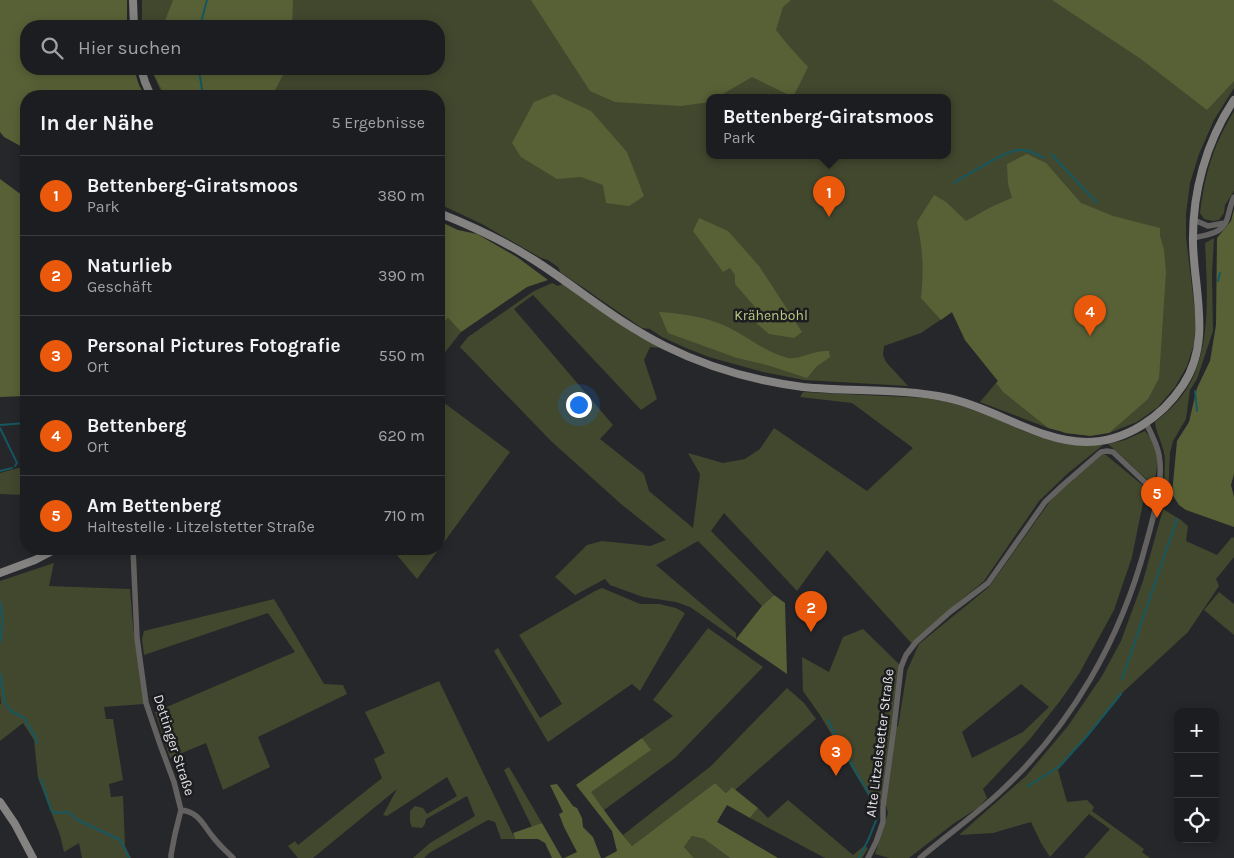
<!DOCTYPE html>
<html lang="de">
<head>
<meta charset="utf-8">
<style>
	:root { --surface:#1c1d20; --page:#292a2d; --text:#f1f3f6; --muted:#a0a2a5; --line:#3a3b3e; --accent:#ea580c }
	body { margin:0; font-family:Karla,sans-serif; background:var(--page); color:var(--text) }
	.controls { position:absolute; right:15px; bottom:15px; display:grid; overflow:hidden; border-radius:10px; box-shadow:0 2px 12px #0003 }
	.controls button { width:45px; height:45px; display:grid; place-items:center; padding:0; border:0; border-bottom:1px solid var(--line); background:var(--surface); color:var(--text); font:25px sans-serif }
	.you { position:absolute; left:578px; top:404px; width:18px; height:18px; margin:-12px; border:4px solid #fff; border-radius:50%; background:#1a73e8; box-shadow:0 0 0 8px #1a73e833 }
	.badge { display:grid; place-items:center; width:32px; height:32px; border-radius:50%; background:var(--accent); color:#fff; font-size:16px; font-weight:700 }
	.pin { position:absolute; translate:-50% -41px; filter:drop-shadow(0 1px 2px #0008) }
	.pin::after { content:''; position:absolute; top:26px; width:18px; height:15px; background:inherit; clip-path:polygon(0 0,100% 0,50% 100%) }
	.popup { position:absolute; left:706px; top:94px; width:245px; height:65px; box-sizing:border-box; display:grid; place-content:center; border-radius:10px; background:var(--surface); filter:drop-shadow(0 1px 4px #0005); font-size:16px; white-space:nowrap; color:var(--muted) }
	.popup b { font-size:19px; color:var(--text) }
	.popup::after { content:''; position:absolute; left:50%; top:100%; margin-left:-10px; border:10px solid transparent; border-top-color:var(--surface) }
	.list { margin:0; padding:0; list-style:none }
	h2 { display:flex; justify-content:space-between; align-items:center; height:65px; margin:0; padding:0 20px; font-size:21px }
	h2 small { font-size:16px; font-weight:400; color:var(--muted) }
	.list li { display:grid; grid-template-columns:32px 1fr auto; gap:15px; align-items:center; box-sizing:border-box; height:80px; padding:0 20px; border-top:1px solid var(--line) }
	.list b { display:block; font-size:19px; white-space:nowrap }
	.list p { margin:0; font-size:16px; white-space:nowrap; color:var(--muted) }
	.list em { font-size:16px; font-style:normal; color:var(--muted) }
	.icon { flex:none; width:28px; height:28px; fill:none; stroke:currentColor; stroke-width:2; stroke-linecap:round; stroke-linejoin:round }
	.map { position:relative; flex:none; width:1234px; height:858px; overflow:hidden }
	.search { position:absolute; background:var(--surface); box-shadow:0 2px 12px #0003; left:20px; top:20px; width:425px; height:55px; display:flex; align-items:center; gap:12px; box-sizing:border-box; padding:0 18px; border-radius:20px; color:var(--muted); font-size:19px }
	.panel { position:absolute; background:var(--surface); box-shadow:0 2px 12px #0003; left:20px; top:90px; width:425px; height:465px; border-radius:20px }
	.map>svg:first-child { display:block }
</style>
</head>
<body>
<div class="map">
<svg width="1234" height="858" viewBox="0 0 1234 858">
	<rect width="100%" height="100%" fill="#26272a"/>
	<path fill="#42482e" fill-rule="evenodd" d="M 142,0 L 1234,0 L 1234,88 L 1214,120 L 1199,154 L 1190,183 L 1186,214 L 1186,237 L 1196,321 L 1194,344 L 1187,366 L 1175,387 L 1158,407 L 1137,422 L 1109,433 L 1116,426 L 1095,429 L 1082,435 L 1064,433 L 1017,399 L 998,381 L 965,340 L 952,312 L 921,333 L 884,346 L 883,355 L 886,362 L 908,386 L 804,380 L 763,372 L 709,357 L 686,348 L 662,337 L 650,329 L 642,328 L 598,298 L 587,290 L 561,273 L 558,267 L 548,260 L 541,258 L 482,224 L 439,204 L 439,96 L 163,96 L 151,69 L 439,69 L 439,26 L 142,26 ZM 710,98 L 948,98 L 948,156 L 710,156 Z
		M 1234,111 L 1234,191 L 1225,205 L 1224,213 L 1219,220 L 1213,221 L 1204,219 L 1200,213 C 1205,173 1213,146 1234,111 Z
		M 1214,238 L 1212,273 L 1213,331 L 1197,379 L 1190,390 L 1186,419 L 1173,441 L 1170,453 L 1168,496 C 1161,485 1167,466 1164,453 C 1162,442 1156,433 1155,422 C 1171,410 1186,394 1194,375 C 1211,335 1207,286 1205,243 Z
		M 552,283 L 558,286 L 565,283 L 636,335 L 661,348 L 650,347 L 644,360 L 657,399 L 641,410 L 533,295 L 514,309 L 613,425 L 600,439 L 644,474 L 649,491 L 693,528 L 700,474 L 688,453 L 723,463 L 745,459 L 760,449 L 774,428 L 867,491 L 913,448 L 852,403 L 800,397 L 803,392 L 925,398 L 950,402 L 988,415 L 1026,432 L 1041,437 L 1064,443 L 1103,445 L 1067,474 L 1039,501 L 984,581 L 949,610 L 913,645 L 827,550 L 797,591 L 724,513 L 711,531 L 774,595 L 762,606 L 698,541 L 656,565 L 736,633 L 736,639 L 690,607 L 676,602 L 643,597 L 610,585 L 605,579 L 575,595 L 555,577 L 587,545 L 602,541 L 650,546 L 666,540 L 621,504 L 551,441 L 460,347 L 468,337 L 534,291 Z
		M 448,318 L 461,332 L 439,360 L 439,326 Z
		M 996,383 L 1003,392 L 1048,428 L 980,402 Z
		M 439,399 L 510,452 L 417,579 L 392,549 L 439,549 Z
		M 1145,431 C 1161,448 1158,464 1154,485 C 1137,472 1124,457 1108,444 L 1125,440 Z
		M 1101,454 L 1106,455 L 1146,488 L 1132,557 L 1114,610 L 1079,674 L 1060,701 L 1030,739 L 983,789 L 987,798 L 979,807 L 953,824 L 909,858 L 889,858 L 875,854 L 888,813 L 885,802 L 874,805 L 820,715 L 803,691 L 802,657 L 829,672 L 843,637 L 863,629 L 900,665 L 896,726 L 898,727 L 907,671 L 919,644 L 989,587 L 1048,504 L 1064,485 ZM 1021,684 L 1049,707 L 1023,732 L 972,758 L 962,732 Z
		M 18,468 L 26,469 L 26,495 L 0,494 L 0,473 Z
		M 1163,509 L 1181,520 L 1188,526 L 1186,541 L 1217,555 L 1232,537 L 1234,538 L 1234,557 L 1216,579 L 1219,586 L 1188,632 L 1121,694 L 1058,770 L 1067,802 L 1087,800 L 1094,807 L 1092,811 L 1144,849 L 1142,852 L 1150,858 L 1084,858 L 1110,829 L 1089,814 L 1050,857 L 1041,843 L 1031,822 L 993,833 L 959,835 L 1026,776 L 1068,726 L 1102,676 L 1121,641 L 1143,581 Z
		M 54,563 L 49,586 L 130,589 L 133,626 L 144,704 L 104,707 L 106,719 L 113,719 L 123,780 L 109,784 L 111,797 L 123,796 L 125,846 L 131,858 L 82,858 L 79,843 L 64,852 L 60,835 L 38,778 L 34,740 L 23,723 L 0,741 L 0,704 L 1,704 L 0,694 L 0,581 Z
		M 602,588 L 640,604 L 659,604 L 676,608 L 685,613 L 640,691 L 632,684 L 548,742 L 494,651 L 498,648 L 540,718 L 562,704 L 519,635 L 595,591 Z
		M 1219,592 L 1234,604 L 1234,635 L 1204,610 Z
		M 274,599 L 324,684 L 343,685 L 347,694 L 258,737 L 270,767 L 223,790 L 206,743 L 170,758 L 155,712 L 295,652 L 268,613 L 144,655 L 142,639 L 144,631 Z
		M 708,628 L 763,667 L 675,758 L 604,810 L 590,792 L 650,750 L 642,738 L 673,716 L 653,700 Z
		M 439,681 L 515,839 L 501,839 L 495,822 L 488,820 L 429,853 L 424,858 L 413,858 L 430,843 L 475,816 L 467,796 L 426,819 L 425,824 L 422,828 L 412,827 L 410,822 L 410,811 L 415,806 L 423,808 L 427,814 L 457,796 L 447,777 L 387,816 L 383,815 L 397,789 L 313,858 L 298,858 L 288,846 L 295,841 L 298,845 L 382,778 L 374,759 L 385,753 L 365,712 Z
		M 787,688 L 804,703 L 816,719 L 735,790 L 732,787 L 726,793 L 715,783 L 632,846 L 623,835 L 711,766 Z
		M 509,767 L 542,823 L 532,827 L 504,770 Z
		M 788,800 L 853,855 L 864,846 L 868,848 L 862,858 L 825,858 L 750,818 L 758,808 L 768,818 Z
		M 692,836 L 704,839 L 730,858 L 694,858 L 684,847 Z"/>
	<path fill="#586136" d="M 0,0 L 127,0 L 127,26 L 26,26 L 26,69 L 134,69 L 139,85 L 145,96 L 26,96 L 26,149 L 4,137 L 0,132 Z
		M 173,0 L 293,0 L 292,26 L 163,26 Z
		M 531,0 L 791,0 L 783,7 L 776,30 L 787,44 L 808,67 L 793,97 L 752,77 L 716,98 L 710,98 L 710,102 L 681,106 L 615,102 L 590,91 Z
		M 1052,0 L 1234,0 L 1234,81 L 1207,110 L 1141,59 Z
		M 151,69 L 286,69 L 272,96 L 165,96 Z
		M 554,94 L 591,111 L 627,152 L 644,196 L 629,206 L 606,203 L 603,185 L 581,177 L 557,179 L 521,157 L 512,143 L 534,102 Z
		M 1027,154 L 1046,163 L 1081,203 L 1113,216 L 1160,228 L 1160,236 L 1164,250 L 1166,272 L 1159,378 L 1148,399 L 1109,433 L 1090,436 L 1067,433 L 1048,428 L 1003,392 L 996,383 L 998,381 L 965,340 L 952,312 L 941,320 L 921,298 C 924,270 923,250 917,222 L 934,195 L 946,202 L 966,221 L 993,206 L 1012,198 L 1008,184 L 1007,164 Z
		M 0,179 L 26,198 L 26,396 L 0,397 Z
		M 1234,209 L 1234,474 L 1231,485 L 1234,497 L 1234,527 L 1186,510 L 1179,505 L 1172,494 L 1177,441 L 1189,422 L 1197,388 L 1210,361 L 1216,325 L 1217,238 L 1231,221 Z
		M 699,218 L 728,231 L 759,266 L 802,332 L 794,338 L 769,334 L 755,322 L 755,307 L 735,284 L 735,275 L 730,268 L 723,272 L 693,231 Z
		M 439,221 L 458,230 L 477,234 L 517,257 L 548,280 L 527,287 L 461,332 L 448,318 L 439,326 Z
		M 659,312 C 686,314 714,318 737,332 C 753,341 770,354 788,358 C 797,360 809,353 818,352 C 821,351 826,351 829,351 L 830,357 L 816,367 L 807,378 L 767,365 L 737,358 L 668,333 Z
		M 774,595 L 785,603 L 787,674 L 736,639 L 762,606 Z
		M 642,738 L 651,750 L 591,792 L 617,828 L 632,846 L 715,783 L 726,793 L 732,787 L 758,808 L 750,818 L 727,805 L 717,822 L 778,858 L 730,858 L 704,839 L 692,836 L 684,847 L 694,858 L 604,858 L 617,851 L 612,831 L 576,785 Z
		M 557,784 L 573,806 L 577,808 L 582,818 L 583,827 L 593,837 L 601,858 L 564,858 L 577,852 L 564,827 L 559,814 L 563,812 L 550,785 Z
		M 542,823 L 562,858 L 552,858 L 545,843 L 538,839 L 515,839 L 513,833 Z"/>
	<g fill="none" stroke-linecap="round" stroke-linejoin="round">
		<path stroke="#155861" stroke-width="2" d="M 200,26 L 207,0
			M 199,69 L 203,96
			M 1051,154 L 1097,203
			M 954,183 C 967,175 1005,151 1018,150 C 1027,149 1036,154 1044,158
			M 1218,281 L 1220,273
			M 1195,391 L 1197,411
			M 0,425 L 26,423
			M 0,428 L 17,463 L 15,466
			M 0,471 L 12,468
			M 0,602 L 3,623 L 0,642
			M 0,674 L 5,703 L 11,711 L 24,718 L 35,736 L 37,743
			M 1122,679 L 1177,519
			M 828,720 L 843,752 L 846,754 L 874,803
			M 41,779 L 51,810 L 54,813 L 68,812 L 78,820 L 120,840 L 129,858
			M 1028,786 L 1060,766 L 1087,736 L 1121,694
			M 859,858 L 869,838 L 877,818"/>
		<path stroke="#636261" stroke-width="5.5" d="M 1194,220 L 1208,226 L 1225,223
			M 1193,238 C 1209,234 1224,234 1228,216 C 1230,209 1231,203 1234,197
			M 133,549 L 137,638 L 146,703 L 161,747 L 174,782 L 181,810 L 175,834 L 171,855 L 171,858
			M 181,810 C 199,812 203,825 213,837 C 219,845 226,851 233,858
			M 868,858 L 876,842 L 883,822 L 883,807 L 894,727 L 901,667 L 906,655 L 916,642 L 950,612 L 988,583 L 1045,502 L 1063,485 L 1101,452 L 1107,451 L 1113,452 L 1150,487 L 1157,493
			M 920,858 C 946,836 974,816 999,793 C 1071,727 1121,639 1146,544 C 1153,519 1164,481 1159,455 C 1157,444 1151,433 1146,423"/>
		<path stroke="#858381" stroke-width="8" d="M 133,0 L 134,26
			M 141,69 L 145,82 L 151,96
			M 439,213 C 472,226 504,241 534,260 C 578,288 618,323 665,346 C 707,367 756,381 803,387 C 852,392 900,388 948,398 C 995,408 1037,441 1086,442 C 1126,442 1162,417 1183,385 C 1212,341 1194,291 1193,243 C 1192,193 1206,142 1234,100
			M 0,573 L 35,560 L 56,549
			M 0,802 L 15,824 L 33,858"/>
	</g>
	<g text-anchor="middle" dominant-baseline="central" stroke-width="5" stroke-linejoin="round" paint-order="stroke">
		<g font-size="14" fill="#bbca83" stroke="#1d1d20">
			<text x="771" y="315">Krähenbohl</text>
		</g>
		<g font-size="14" fill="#e3e4e6" stroke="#1d1d20">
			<text transform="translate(880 743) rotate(-83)">Alte Litzelstetter Straße</text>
			<text transform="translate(174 745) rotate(72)">Dettinger Straße</text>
		</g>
	</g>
</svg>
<div class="controls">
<button>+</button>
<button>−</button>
<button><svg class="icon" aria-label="locate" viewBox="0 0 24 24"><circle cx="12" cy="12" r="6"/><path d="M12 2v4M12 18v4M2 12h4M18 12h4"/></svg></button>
</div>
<div class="you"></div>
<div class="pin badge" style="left:829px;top:217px">1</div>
<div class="popup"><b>Bettenberg-Giratsmoos</b>Park</div>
<div class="pin badge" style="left:811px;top:632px">2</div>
<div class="pin badge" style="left:836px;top:776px">3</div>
<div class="pin badge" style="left:1090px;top:336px">4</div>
<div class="pin badge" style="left:1157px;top:518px">5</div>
<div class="search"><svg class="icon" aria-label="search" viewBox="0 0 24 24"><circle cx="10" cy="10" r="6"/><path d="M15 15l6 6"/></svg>Hier suchen</div>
<section class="panel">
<h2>In der Nähe<small>5 Ergebnisse</small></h2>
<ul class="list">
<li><span class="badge">1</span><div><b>Bettenberg-Giratsmoos</b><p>Park</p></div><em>380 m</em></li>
<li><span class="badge">2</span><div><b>Naturlieb</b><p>Geschäft</p></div><em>390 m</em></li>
<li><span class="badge">3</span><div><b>Personal Pictures Fotografie</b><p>Ort</p></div><em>550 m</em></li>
<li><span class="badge">4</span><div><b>Bettenberg</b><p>Ort</p></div><em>620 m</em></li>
<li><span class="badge">5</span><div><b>Am Bettenberg</b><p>Haltestelle · Litzelstetter Straße</p></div><em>710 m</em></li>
</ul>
</section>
</div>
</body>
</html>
